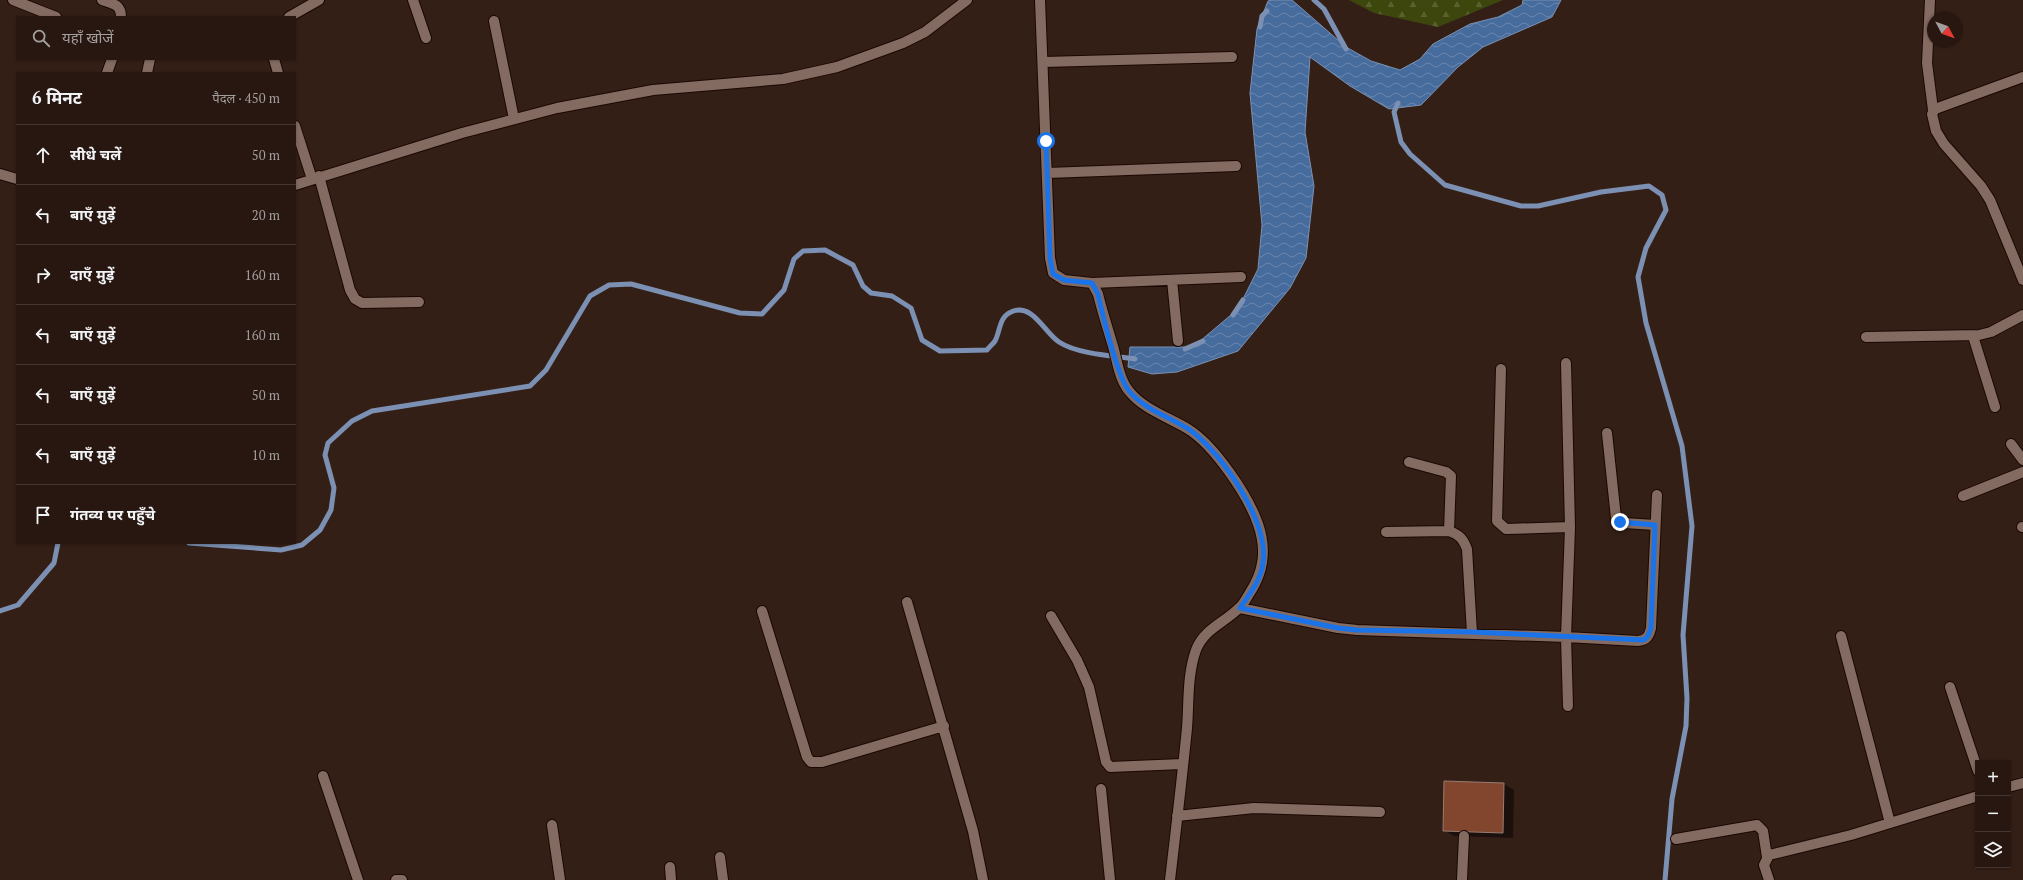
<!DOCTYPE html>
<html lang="hi">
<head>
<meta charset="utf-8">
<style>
	:root { --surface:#271710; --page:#2f2019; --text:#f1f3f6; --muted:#a49f9f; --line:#433630 }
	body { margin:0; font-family:"PT Serif","Noto Sans Devanagari",serif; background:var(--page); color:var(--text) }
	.controls { position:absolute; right:12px; bottom:12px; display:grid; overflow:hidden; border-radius:0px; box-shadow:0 1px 3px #0004 }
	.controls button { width:36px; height:36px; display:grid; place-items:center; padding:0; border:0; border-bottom:1px solid var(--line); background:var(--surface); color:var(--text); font:20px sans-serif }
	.compass { position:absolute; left:1927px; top:12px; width:36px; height:36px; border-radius:50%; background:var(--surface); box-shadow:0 1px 3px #0004; rotate:131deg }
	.stop { position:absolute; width:12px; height:12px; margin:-9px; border:3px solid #1a73e8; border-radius:50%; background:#fff }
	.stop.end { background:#1a73e8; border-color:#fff; box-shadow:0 1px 4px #0008 }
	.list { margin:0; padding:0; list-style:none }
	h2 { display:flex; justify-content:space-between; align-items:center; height:52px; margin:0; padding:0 16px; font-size:17px }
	h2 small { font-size:13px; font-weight:400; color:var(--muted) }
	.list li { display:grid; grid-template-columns:26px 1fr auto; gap:12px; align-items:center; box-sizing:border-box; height:60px; padding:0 16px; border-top:1px solid var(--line) }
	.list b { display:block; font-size:15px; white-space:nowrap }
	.list em { font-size:13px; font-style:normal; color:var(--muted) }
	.icon { flex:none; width:22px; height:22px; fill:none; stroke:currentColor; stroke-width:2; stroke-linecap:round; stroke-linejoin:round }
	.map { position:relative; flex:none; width:2023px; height:880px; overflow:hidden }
	.search { position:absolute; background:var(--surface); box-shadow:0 1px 3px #0004; left:16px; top:16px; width:280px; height:44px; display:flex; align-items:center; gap:10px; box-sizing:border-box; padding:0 14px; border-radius:0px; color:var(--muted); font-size:15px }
	.panel { position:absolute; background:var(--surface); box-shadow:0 1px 3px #0004; left:16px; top:72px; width:280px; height:472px; border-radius:0px }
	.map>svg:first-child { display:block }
</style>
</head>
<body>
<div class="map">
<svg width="2023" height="880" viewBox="0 0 2023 880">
	<defs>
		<pattern id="forest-firs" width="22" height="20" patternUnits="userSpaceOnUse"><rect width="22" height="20" fill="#3d460d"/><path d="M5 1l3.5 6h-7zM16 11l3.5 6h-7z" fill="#5a6130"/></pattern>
		<pattern id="water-waves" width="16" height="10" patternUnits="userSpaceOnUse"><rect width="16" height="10" fill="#466b9d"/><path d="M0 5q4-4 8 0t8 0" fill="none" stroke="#6b87af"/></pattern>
	</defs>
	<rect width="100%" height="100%" fill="#341f16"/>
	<path fill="url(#forest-firs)" d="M 1349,0 L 1503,0 L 1438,27 L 1374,13 Z"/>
	<path fill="url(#water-waves)" stroke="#7b90b2" d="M 1272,0 L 1292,0 L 1346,47 L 1371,61 L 1400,70 L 1420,59 L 1433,44 L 1470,24 L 1498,17 L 1522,5 L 1523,0 L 1561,0 L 1552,17 L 1483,47 L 1458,67 L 1421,105 L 1389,109 L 1350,86 L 1310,57 L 1305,132 L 1314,186 L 1306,258 L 1290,288 L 1238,351 L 1177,372 L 1152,374 L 1128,367 L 1130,347 L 1193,347 L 1238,309 L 1258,269 L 1262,225 L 1250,93 L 1257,29 L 1268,1 Z"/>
	<path fill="#0007" d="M 1445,782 L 1504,784 L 1514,790 L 1513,838 L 1454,836 L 1444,830 Z"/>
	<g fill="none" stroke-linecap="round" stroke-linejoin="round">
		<path stroke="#7b90b2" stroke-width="5" d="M 1314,0 L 1324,9 L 1346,49
			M 1260,27 L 1262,16 L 1267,11
			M 1398,103 L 1394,112 L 1401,142 L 1410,154 L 1445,185 L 1521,206 L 1538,206 L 1601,192 L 1649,186 L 1662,195 L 1666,210 L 1646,248 L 1638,277 L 1646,323 L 1682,446 L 1692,526 L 1683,635 L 1687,698 L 1686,726 L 1672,799 L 1665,880
			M 1233,315 L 1243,300
			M 1185,349 L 1203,341
			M 189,543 L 281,550 L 302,545 L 320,530 L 331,510 L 334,488 L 325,455 L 328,443 L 352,421 L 372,411 L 530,386 L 546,370 L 590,296 L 609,285 L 631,284 L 740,313 L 762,314 L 784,290 L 794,259 L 803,251 L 825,250 L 853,265 L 863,286 L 871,293 L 892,296 L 911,308 L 922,340 L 940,351 L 987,350 C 989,347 993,344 995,341 C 1000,332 999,317 1011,312 C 1032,302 1044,332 1059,342 C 1077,354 1114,356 1135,359
			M 0,611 L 18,605 L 54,563 L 58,543"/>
	</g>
	<path fill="#81462d" stroke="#977c72" d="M 1444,781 L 1504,783 L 1503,833 L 1443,831 Z"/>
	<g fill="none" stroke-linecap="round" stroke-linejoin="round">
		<defs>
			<path id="street" d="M 13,0 L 56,17
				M 102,0 C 113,4 121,4 121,17
				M 413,0 L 426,38
				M 1040,0 L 1050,258 L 1053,273 L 1064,280 L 1092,283 L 1098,294 C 1102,311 1108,329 1113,346 C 1117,360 1119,379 1129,391 C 1143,409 1168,417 1188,429 C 1214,445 1248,495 1258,524 C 1267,550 1264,572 1249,594 C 1246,599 1243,605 1239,608 C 1224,623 1204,629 1196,650 C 1187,675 1189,703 1187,728 C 1182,779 1176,829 1170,880
				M 1930,0 L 1927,63 L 1933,110
				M 289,17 L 319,0
				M 494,21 L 514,119
				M 274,59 L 278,73
				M 1043,62 L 1232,57
				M 107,73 L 112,59
				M 147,73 L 150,59
				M 2023,77 L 1935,109 L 1932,114 L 1936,131 L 1944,144 L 1981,186 L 1990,200 L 2023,280
				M 295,126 L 312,179
				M 1047,173 L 1236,166
				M 0,174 L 17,179
				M 319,176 L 350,290 L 355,299 L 362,303 L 419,302
				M 295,185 L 462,133 L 557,108 L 653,90 L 783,79 L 837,67 L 903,43 L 925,32 L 967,0
				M 1172,280 L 1178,341
				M 1092,283 L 1241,277
				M 1973,336 L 1995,407
				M 1866,337 L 1979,335 L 1991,332 L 2023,315
				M 1501,369 L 1497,521 L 1506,529 L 1570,527
				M 1607,433 L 1616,518 L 1624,523 L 1655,525
				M 2011,444 L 2023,460
				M 1409,462 L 1446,472 L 1451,476 L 1449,531
				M 1963,496 L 2023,472
				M 2022,527 L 2023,527
				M 1386,532 L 1449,531 C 1460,535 1463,539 1467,549 L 1472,633
				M 907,602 L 973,831 L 983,880
				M 1240,608 L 1338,628 L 1357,630 L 1566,637 L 1570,527 L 1566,363
				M 762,611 L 807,757 L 811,762 L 822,762 L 944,726
				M 1051,616 L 1077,660 L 1089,687 L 1106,762 L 1110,767 L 1182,764
				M 1841,636 L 1890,823
				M 1950,687 L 1978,771
				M 1568,706 L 1566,637 L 1638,641 C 1647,640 1649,636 1651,628 L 1657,495
				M 323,776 L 358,880
				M 2008,787 L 2023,783
				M 1101,789 L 1110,880
				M 1177,816 L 1254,808 L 1380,812
				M 552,825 L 560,880
				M 1676,839 L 1757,825 L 1763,831 L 1767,857
				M 720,857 L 723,880
				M 670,867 L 671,880
				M 396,880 L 402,880
				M 1462,880 L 1464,836
				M 1769,880 L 1764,865 L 1769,855 L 1851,835 L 1978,796"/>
		</defs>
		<use href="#street" stroke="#1b0803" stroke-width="12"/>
		<use href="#street" stroke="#846b61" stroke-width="10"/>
	</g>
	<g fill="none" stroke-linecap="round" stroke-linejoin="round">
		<path stroke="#1a73e8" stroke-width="5" d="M 1046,141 L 1050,258 L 1053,274 L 1064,280 L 1092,283 L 1098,294 C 1102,313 1118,378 1129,391 C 1145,410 1170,417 1190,430 C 1222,453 1269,522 1263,563 C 1261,580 1249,595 1240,608 L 1338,628 L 1357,630 L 1472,632 L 1644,640 L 1648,636 L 1651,628 L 1655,525 L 1620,522"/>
	</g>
</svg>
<div class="controls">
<button>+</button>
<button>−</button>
<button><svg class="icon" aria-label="layers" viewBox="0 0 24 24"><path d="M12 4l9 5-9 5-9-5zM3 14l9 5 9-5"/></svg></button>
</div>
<svg class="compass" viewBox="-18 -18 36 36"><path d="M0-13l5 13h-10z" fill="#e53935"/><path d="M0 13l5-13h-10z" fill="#a49f9f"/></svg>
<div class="stop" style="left:1046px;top:141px"></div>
<div class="stop end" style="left:1620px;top:522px"></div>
<div class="search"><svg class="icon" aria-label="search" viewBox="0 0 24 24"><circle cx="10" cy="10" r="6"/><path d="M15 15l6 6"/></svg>यहाँ खोजें</div>
<section class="panel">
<h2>6 मिनट<small>पैदल · 450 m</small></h2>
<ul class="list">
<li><svg class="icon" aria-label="ahead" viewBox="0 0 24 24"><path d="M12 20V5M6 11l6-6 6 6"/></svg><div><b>सीधे चलें</b></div><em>50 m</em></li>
<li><svg class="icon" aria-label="left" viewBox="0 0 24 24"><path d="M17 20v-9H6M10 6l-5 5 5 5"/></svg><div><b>बाएँ मुड़ें</b></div><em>20 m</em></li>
<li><svg class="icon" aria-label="right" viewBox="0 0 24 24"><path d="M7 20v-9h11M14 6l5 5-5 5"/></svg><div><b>दाएँ मुड़ें</b></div><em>160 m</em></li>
<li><svg class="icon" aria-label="left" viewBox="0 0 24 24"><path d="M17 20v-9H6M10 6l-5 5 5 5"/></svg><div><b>बाएँ मुड़ें</b></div><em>160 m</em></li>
<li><svg class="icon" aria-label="left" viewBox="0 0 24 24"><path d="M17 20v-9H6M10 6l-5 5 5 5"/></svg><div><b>बाएँ मुड़ें</b></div><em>50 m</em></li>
<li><svg class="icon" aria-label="left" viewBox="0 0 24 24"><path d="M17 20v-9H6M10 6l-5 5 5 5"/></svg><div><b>बाएँ मुड़ें</b></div><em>10 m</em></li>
<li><svg class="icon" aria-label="arrive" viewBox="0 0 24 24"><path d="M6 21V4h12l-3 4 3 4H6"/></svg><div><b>गंतव्य पर पहुँचे</b></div></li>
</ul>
</section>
</div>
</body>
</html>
